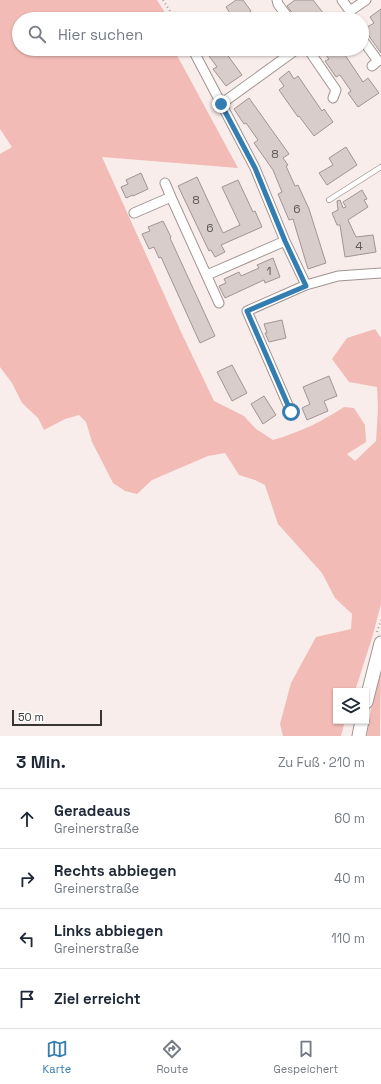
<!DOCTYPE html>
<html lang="de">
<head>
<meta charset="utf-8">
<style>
	:root { --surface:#fff; --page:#f2f2f3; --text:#1f2937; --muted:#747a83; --line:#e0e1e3; --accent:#347db1 }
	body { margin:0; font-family:"Space Grotesk",sans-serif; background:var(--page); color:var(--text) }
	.controls { position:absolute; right:12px; bottom:12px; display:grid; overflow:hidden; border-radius:0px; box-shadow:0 1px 3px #0004 }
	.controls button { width:36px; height:36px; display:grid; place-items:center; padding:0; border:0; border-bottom:1px solid var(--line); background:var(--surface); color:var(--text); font:20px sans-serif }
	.scale { position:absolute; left:12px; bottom:10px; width:90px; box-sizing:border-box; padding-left:4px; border:2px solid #393534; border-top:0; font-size:11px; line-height:14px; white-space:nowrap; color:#393534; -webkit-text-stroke:3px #fdfdfd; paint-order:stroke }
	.stop { position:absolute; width:12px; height:12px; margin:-9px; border:3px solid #347db1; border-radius:50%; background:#fff }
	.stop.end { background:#347db1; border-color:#fff; box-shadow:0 1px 4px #0008 }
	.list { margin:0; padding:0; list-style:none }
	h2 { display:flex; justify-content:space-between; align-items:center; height:52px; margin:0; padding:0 16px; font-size:17px }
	h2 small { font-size:13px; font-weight:400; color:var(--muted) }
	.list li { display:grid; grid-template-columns:26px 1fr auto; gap:12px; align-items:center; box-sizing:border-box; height:60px; padding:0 16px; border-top:1px solid var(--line) }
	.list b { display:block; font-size:15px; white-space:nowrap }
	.list p { margin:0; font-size:13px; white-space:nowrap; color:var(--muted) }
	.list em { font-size:13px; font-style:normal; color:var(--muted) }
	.icon { flex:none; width:22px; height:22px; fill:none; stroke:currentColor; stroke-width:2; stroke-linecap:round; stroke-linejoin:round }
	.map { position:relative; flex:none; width:381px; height:736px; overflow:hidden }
	.search { position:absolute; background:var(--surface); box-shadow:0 1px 3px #0004; left:12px; right:12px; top:12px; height:44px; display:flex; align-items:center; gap:10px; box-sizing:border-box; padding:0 14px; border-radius:22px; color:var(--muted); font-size:15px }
	.sheet { height:292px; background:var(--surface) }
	nav { display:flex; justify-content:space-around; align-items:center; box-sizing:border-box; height:56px; border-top:1px solid var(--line); background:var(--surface); font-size:11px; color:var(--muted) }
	nav a { display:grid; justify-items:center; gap:2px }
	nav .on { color:var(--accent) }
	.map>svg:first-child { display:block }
</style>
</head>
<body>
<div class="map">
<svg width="381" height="736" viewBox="0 0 381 736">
	<rect width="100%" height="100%" fill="#f9edec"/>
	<path fill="#f2bbb5" d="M 0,0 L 157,0 L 169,19 L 19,19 L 19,49 L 172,49 L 179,59 L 238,168 L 102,157 L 182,334 L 214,401 L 244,416 L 256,429 L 273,440 C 300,432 321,422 344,407 L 354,408 L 365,425 L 366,442 L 347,454 L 355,461 L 376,441 L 378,408 L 377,387 L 349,382 L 332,359 L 347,338 L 375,329 L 381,338 L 381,604 L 372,638 L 355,691 L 336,691 L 336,721 L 345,721 L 341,736 L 283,736 L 280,724 L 291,683 L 316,637 L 351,629 L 352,614 L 335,598 L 322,573 L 278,524 L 265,485 L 255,480 L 239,475 L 225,453 L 208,456 L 152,480 L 137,494 L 125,491 L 113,483 L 92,442 L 86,422 L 79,415 L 65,419 L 44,430 L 38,418 L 22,403 L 12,383 L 0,367 L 0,154 L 12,147 L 0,129 Z
		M 381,667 L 380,736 L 367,736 L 373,695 Z"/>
	<path fill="#d9cdcc" stroke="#a09594" d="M 236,0 L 243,0 L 251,11 L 246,15 L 249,19 L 234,19 L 226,7 Z
		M 295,0 L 313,0 L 324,14 L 316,19 L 297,19 L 287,6 Z
		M 381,9 L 381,53 L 364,29 L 374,23 L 370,17 Z
		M 204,49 L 223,49 L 242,75 L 226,86 L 213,69 L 217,67 Z
		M 321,49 L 341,49 L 363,82 L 368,78 L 379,93 L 358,107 L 348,93 L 351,91 L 340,75 L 336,77 L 325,61 L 329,59 Z
		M 289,71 L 294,79 L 298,76 L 322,111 L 324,109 L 333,122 L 314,136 L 299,116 L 298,117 L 279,90 L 284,86 L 279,79 Z
		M 249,98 L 289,154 L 283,158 L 288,165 L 286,166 L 295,186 L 298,185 L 309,209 L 326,263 L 308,269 L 293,219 L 289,220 L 278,194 L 282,192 L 273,170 L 254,143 L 258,140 L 246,123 L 244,124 L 234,109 Z
		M 346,147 L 357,165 L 327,185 L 319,173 L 333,165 L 329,158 Z
		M 141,173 L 148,189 L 133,196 L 133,195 L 126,198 L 121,187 L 128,184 L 126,180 Z
		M 197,177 L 223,233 L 240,225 L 222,187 L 238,180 L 253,212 L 255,211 L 262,227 L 221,245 L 225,252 L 215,257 L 211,250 L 209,251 L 178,186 Z
		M 362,190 L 367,199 L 364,200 L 368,207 L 348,220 L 356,237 L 373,235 L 376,252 L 345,257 L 340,225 L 337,225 L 332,213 L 338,210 L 337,201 L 340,200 L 343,208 L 346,207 L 343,202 Z
		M 163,221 L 171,237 L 170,238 L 215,336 L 200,343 L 161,257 L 159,258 L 154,247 L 149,249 L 142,234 L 150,231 L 148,227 Z
		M 273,258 L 280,277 L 265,283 L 264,280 L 225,298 L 219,286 L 226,283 L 224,279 L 239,272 L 241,276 L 259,268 L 257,265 Z
		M 282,320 L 286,338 L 269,342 L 265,333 L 267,333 L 264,324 Z
		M 232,365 L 247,393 L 232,401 L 217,372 Z
		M 329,376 L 337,396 L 324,401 L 328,411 L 307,420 L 302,408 L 310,404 L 303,387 Z
		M 264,396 L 276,415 L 263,424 L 251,404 Z"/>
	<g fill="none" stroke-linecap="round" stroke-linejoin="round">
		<defs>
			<path id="service" d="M 329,200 L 381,167"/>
			<path id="minor" d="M 277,0 L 278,4 L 289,19
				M 342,0 L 350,11
				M 350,19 L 350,11 L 366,0
				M 362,39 L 378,61 L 372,66
				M 193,50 L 255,168 L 285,241 L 306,285
				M 310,52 L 336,90 L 333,98
				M 221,104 L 297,49
				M 165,183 L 171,197
				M 134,213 L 171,197 L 219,303
				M 207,275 L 285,241
				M 291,412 L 247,311 L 306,285 L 338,276 L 381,273"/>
			<path id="secondary" d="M 366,702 L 381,643
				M 359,736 L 362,721"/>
		</defs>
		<use href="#service" stroke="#a09593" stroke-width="6"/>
		<use href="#minor" stroke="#a09593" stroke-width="11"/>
		<use href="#secondary" stroke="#a09593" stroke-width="15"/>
		<path stroke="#a89f9e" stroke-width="2" stroke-dasharray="1 3" stroke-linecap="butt" d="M 163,0 L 175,19
			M 377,632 L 381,620"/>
		<use href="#service" stroke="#fff" stroke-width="4.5"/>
		<use href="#minor" stroke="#fff" stroke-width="9"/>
		<use href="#secondary" stroke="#fff" stroke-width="13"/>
	</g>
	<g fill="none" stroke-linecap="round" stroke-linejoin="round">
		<path stroke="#347db1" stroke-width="5" d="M 221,104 L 255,168 L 285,241 L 306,286 L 247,311 L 291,412"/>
	</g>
	<g text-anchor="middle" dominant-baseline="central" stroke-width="4" stroke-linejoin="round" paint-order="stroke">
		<g font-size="12" fill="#615b5a">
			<text x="275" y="154">8</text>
			<text x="196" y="200">8</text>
			<text x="297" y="209">6</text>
			<text x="210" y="228">6</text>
			<text x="359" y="246">4</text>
			<text x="269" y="271">1</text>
		</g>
	</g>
</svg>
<div class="controls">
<button><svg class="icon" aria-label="layers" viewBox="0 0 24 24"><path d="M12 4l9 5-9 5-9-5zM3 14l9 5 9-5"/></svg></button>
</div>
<div class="scale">50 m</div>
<div class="stop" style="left:291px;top:412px"></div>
<div class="stop end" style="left:221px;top:104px"></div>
<div class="search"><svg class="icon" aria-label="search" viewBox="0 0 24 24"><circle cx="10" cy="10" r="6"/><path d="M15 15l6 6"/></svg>Hier suchen</div>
</div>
<section class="sheet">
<h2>3 Min.<small>Zu Fuß · 210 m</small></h2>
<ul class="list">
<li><svg class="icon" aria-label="ahead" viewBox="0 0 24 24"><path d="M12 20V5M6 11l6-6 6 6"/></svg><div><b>Geradeaus</b><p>Greinerstraße</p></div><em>60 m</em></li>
<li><svg class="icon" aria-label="right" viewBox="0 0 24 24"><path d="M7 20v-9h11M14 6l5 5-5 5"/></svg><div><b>Rechts abbiegen</b><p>Greinerstraße</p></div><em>40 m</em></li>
<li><svg class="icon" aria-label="left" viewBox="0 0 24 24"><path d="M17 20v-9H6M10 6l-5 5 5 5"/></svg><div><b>Links abbiegen</b><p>Greinerstraße</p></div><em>110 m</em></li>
<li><svg class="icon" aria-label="arrive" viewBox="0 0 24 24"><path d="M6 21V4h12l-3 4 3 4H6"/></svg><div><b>Ziel erreicht</b></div></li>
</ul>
</section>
<nav>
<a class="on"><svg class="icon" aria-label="map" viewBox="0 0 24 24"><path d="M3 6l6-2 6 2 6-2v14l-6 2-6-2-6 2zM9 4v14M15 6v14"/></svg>Karte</a>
<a><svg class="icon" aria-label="directions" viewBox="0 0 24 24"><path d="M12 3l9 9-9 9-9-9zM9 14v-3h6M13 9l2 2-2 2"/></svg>Route</a>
<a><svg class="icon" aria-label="saved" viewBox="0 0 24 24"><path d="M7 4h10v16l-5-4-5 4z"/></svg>Gespeichert</a>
</nav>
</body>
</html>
